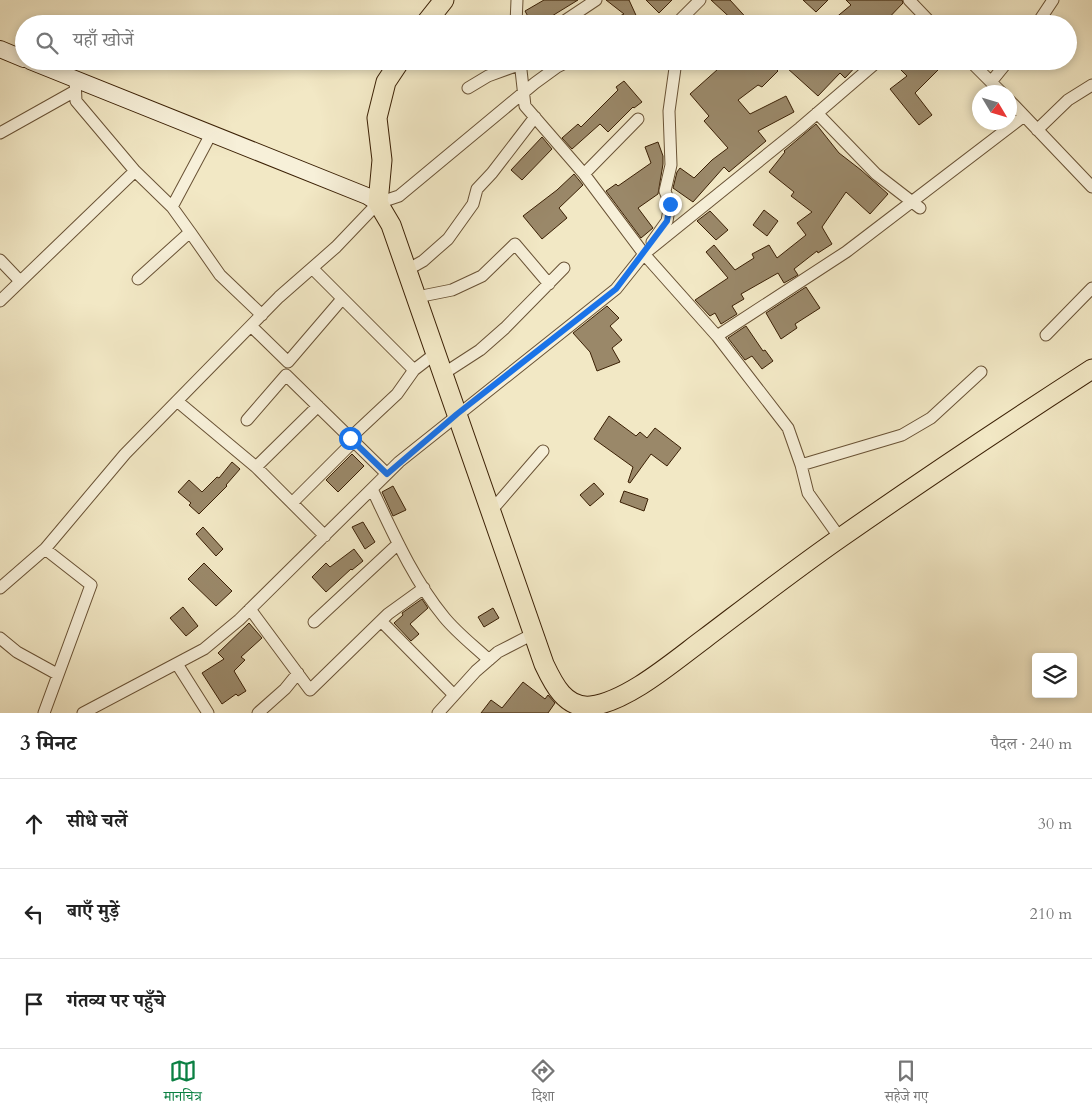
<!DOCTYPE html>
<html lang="hi">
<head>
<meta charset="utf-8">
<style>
	:root { --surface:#fff; --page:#f2f2f2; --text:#222; --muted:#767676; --line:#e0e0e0; --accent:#0b8043 }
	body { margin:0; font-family:Cardo,"Noto Serif Devanagari",serif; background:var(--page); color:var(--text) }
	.controls { position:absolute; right:15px; bottom:15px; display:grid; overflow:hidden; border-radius:5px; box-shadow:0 2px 8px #0003 }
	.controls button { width:45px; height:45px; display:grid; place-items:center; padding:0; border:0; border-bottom:1px solid var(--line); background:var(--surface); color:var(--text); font:25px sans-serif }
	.compass { position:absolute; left:972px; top:85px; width:45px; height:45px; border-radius:50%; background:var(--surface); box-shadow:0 2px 8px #0003; rotate:128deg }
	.stop { position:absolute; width:15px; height:15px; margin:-11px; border:4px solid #1a73e8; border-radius:50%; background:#fff }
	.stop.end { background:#1a73e8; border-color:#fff; box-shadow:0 1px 5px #0008 }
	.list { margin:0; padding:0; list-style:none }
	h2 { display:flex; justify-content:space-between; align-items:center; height:65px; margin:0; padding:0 20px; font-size:21px }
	h2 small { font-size:16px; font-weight:400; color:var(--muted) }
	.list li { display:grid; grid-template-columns:32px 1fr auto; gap:15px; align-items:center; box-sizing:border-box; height:90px; padding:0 20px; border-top:1px solid var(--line) }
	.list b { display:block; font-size:19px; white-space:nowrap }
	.list em { font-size:16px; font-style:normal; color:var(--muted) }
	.icon { flex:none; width:28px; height:28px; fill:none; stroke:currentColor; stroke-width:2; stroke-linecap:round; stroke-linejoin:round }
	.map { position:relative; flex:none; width:1092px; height:713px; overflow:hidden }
	.search { position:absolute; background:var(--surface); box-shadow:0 2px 8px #0003; left:15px; right:15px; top:15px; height:55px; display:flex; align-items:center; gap:12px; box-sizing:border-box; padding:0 18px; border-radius:28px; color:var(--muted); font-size:19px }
	.sheet { height:335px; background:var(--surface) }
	nav { display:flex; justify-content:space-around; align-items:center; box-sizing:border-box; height:70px; border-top:1px solid var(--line); background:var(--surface); font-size:14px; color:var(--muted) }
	nav a { display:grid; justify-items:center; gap:2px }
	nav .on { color:var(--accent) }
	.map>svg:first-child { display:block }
</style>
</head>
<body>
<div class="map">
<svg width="1092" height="713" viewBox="0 0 1092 713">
	<rect width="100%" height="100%" fill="#f2e8c5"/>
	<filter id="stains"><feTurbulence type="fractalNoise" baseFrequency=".004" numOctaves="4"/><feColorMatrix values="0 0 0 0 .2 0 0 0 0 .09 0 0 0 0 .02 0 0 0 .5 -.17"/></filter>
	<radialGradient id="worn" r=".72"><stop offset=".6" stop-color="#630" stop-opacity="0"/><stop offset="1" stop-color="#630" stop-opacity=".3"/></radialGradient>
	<path fill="#9a8869" stroke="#3b2005" d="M 544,0 L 578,0 L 539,24 L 532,24 L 525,11 Z
		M 606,0 L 629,0 L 640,24 L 603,24 L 624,14 Z
		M 646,0 L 672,0 L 659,13 Z
		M 711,0 L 730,0 L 752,24 L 737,24 Z
		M 803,0 L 828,0 L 816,12 Z
		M 846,0 L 902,0 L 903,3 L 883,24 L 828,24 L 851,5 Z
		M 727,61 L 768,61 L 778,71 L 762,87 L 758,85 L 738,100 L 750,114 L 786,96 L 794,112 L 758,131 L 766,141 L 729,172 L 724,167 L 693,202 L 673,188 L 677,172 L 680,168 L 694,178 L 712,160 L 728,148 L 704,121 L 709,116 L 690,94 Z
		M 794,61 L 861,61 L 845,78 L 840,73 L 818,96 L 787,68 Z
		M 892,61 L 947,61 L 915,93 L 932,115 L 919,125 L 890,89 L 907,76 Z
		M 624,81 L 642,102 L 634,108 L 633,107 L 608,132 L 600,124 L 572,149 L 562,138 L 578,124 L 581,127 L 618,90 L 616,87 Z
		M 816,124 L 839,153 L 861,170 L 888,194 L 870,214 L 846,192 L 822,227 L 832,244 L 818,253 L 817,251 L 794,269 L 798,275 L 784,283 L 778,273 L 741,294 L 744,299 L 732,306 L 737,314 L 721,324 L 715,313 L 710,316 L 695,300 L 728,278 L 706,252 L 714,245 L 735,270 L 754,258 L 752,254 L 769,245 L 777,258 L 806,235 L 797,223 L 812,212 L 791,196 L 794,192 L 769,172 L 785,152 L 784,151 Z
		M 542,137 L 552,149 L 522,180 L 511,170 Z
		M 658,142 L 663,156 L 663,164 L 658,194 L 638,208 L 653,228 L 641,238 L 606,191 L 616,184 L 618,186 L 651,163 L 645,147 Z
		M 574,174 L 583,185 L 559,208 L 567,218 L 542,239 L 523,216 L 557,190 Z
		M 764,210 L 778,221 L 767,236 L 753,225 Z
		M 710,211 L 728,230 L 716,240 L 697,221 Z
		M 806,287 L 820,308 L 795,324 L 797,328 L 781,339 L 766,313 Z
		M 607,306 L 619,318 L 610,326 L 622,340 L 612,348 L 620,362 L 597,371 L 590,352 L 573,333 Z
		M 746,326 L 763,351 L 765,350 L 773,361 L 762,369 L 752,356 L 745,360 L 728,338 Z
		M 609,416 L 636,436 L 640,432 L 647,438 L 655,428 L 681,448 L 667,466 L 651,454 L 630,483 L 628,482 L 633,467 L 594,439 Z
		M 352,454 L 364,466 L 338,492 L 326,480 Z
		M 232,462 L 240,469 L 226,485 L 227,486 L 199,514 L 189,505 L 191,503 L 178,492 L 189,480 L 202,492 L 217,477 L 219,478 Z
		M 594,483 L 604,494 L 590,506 L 580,495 Z
		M 393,486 L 406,510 L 393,516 L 382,492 Z
		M 624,491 L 648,499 L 644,511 L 620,502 Z
		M 363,522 L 375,542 L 365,549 L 352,527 Z
		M 203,527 L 223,549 L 216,556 L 196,534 Z
		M 354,549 L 363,561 L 352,570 L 351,569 L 326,592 L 312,577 L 326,563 L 330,567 Z
		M 204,563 L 232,591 L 216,606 L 188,579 Z
		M 422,599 L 428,608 L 410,624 L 419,634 L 411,641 L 394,623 L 403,615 L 402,613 Z
		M 183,607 L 198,626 L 186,636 L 170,618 Z
		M 493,608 L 499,618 L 484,627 L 478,617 Z
		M 249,623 L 262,638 L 241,657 L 245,660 L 234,671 L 246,691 L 238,696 L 236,694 L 222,704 L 202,673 L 224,659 L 218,653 Z
		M 523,682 L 545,699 L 548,695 L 555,703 L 548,713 L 481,713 L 491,700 L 502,708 Z"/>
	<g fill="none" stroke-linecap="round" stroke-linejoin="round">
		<defs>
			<path id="street" d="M 909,0 L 932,24
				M 516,24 L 517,0
				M 560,24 L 596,0
				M 676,24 L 700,0
				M 1037,24 L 1053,0
				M 520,61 L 525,106 L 584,174 L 644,254 L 717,336 L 788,428 L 801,465 L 902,435 L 931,418 L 981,372
				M 970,61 L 1001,92
				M 75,79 L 76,101 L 135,171 L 172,207
				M 991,82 L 1008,61
				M 468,88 L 488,76 L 521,64
				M 1010,101 L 1092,187
				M 817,113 L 876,174 L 920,208
				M 1037,130 L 1068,100 L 1092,85
				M 0,133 L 75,91
				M 584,174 L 638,119
				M 190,232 L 220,275 L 262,315
				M 652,242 L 667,221 L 670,204 L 665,191 L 671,165 L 669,111 L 676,61
				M 0,260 L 20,281
				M 312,268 L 414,370
				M 407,270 L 423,261 L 448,239 L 473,204 L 477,189 L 492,173 L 535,117
				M 138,279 L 190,232 L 172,207 L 211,134
				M 417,297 L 452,290 L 482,276 L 515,244 L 549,284
				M 0,301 L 135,171
				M 251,326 L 288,362 L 342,299
				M 1046,335 L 1092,288
				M 717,336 L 846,252 L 1024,116
				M 443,374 L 480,350 L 505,328 L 564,268
				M 177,401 L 256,467 L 325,536
				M 247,420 L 286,375 L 387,474
				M 350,438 L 397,394 L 414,370 L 436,353
				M 801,465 L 808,493 L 840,538
				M 256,467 L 318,406
				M 372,489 C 393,533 413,579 444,617 C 457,633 474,646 489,660
				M 292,503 L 354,441
				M 491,511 L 543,451
				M 0,588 L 45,549 L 125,454 L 279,297 L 336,247 L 378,203 L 399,196 L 535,83 L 557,67 L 569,61
				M 250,609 L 310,690 L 388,614 L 424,588
				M 381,621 L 454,695
				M 314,622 L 398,544
				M 0,638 L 17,652 L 57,674
				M 177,664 L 208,713
				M 44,713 L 91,585 L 45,549
				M 83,713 L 204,649 L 239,620 L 399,462 L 616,289 L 644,254 L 800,128 L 878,61
				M 258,713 L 285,689 L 298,673
				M 438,713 L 476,671 L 498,652 L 533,634"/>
			<path id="secondary" d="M 0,49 L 24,59
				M 30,61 L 367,196 L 378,203"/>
			<path id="primary" d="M 425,24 L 444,0
				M 400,61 L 386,82 L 377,118 L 382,160 L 378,203 L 391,225 L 544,664 C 553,683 565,709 591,706 C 628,701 673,662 704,639 C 749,605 794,570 840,538 C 923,480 1007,424 1092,369"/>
		</defs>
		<use href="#street" stroke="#695235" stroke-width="13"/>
		<use href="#secondary" stroke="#3b2005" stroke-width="18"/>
		<use href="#primary" stroke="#3b2005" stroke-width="21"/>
		<use href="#street" stroke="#f7f0d9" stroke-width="11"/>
		<use href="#secondary" stroke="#f7f0d9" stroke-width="16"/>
		<use href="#primary" stroke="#f2e8c5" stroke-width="19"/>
	</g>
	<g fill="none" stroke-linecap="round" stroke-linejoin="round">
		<path stroke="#1a73e8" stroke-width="6" d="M 350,438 L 387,474 L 457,414 L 616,289 L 667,221 L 670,204"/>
	</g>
	<rect width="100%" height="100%" filter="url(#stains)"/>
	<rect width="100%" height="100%" fill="url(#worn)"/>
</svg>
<div class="controls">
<button><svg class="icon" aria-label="layers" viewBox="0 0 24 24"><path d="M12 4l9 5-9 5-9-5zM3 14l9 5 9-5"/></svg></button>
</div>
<svg class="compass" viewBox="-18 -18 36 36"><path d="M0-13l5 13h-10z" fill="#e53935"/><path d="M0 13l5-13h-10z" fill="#767676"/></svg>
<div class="stop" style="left:350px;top:438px"></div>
<div class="stop end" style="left:670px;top:204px"></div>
<div class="search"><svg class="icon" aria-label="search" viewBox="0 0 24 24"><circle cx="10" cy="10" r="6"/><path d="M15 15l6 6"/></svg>यहाँ खोजें</div>
</div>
<section class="sheet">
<h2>3 मिनट<small>पैदल · 240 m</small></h2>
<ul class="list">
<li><svg class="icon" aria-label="ahead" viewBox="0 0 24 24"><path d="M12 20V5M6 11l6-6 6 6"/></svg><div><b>सीधे चलें</b></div><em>30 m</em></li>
<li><svg class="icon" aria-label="left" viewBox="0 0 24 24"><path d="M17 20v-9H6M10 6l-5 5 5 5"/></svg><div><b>बाएँ मुड़ें</b></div><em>210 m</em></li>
<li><svg class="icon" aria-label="arrive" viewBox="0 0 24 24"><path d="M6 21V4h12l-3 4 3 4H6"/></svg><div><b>गंतव्य पर पहुँचे</b></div></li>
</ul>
</section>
<nav>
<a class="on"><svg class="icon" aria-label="map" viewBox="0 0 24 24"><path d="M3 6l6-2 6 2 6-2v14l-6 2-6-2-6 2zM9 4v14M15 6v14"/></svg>मानचित्र</a>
<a><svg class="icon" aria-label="directions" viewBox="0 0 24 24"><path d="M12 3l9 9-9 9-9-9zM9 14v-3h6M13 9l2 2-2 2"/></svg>दिशा</a>
<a><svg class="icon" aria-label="saved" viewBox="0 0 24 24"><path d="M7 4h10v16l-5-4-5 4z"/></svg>सहेजे गए</a>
</nav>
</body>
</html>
